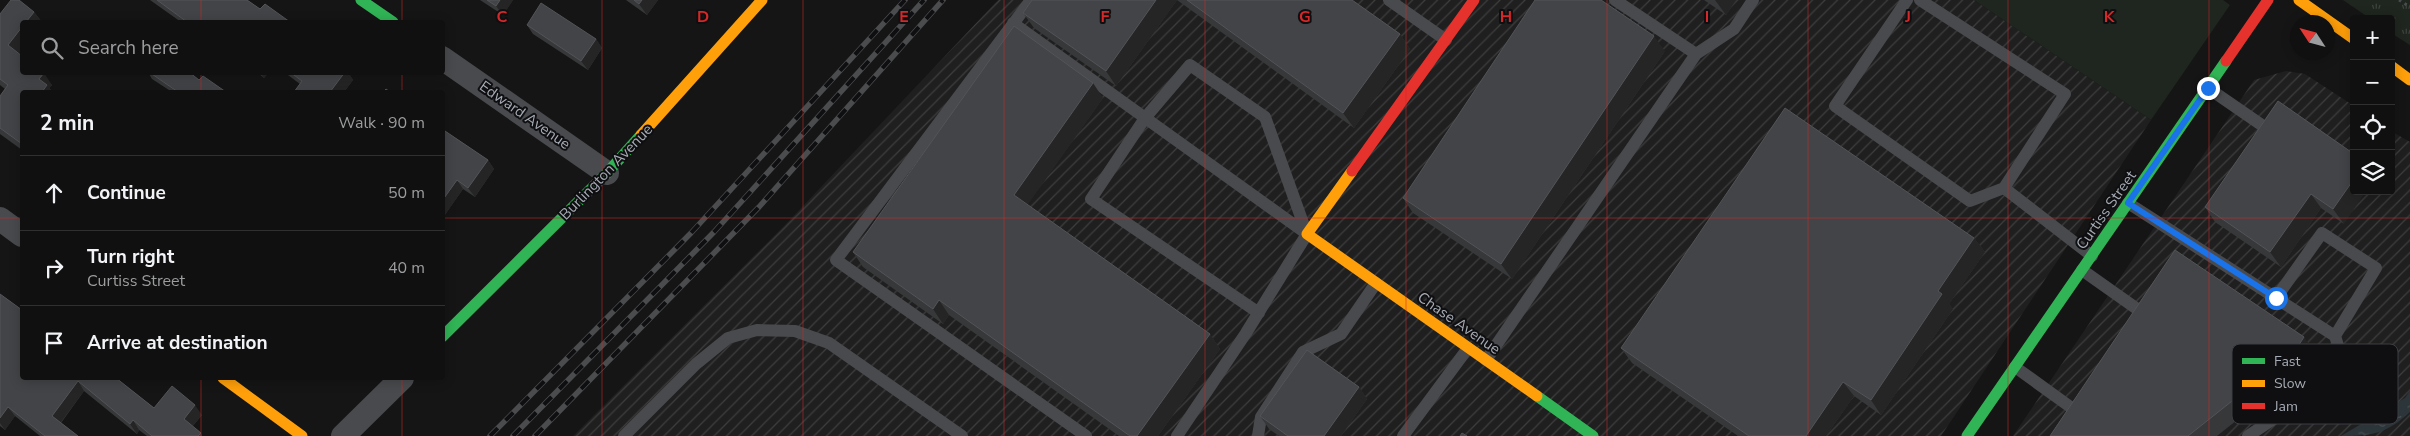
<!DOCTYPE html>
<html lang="en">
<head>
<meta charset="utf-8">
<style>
	:root { --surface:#101010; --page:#191919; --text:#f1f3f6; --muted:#9c9d9f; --line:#303030 }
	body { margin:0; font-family:"Nunito Sans",sans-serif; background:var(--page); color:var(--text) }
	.controls { position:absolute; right:15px; top:15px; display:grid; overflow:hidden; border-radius:5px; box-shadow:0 2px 12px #0003 }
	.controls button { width:45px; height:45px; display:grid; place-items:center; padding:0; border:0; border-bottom:1px solid var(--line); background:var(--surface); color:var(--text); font:25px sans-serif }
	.compass { position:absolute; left:2290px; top:15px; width:45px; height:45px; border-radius:50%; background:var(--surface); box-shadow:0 2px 12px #0003; rotate:306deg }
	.stop { position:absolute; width:15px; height:15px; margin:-11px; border:4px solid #1a73e8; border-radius:50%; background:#fff }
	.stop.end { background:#1a73e8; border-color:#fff; box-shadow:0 1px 5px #0008 }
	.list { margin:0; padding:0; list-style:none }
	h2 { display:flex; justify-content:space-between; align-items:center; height:65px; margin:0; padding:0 20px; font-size:21px }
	h2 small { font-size:16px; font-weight:400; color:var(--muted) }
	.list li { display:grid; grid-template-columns:32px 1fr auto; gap:15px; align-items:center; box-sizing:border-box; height:75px; padding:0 20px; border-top:1px solid var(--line) }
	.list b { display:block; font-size:19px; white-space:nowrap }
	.list p { margin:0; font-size:16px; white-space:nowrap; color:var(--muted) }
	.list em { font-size:16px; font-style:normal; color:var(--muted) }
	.icon { flex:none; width:28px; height:28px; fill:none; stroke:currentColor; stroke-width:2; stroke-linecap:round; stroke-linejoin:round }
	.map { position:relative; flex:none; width:2410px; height:436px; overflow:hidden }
	.search { position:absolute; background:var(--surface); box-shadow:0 2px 12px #0003; left:20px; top:20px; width:425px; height:55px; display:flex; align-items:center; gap:12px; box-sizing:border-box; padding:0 18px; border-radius:5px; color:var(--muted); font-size:19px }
	.panel { position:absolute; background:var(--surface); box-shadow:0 2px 12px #0003; left:20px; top:90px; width:425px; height:290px; border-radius:5px }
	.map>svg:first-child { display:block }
</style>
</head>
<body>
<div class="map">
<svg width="2410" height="436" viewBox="0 0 2410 436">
	<defs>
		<pattern id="industrial-furrows" width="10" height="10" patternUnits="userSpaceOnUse" patternTransform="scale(1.25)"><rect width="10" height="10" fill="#1f1f20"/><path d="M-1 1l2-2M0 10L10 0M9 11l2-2" fill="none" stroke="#3d3d3e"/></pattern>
		<pattern id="park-tufts" width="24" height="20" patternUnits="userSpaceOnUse" patternTransform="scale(1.25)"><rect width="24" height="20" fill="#1f251f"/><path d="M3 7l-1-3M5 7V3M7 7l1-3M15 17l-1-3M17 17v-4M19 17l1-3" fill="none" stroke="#3d423d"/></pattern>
		<pattern id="water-ripples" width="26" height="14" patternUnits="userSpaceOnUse" patternTransform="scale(1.25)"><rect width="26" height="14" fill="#2c353a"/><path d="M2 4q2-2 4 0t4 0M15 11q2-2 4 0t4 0" fill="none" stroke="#485054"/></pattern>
	</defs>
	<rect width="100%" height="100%" fill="#151515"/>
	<path fill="url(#industrial-furrows)" d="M 998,0 L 1974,0 L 2151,120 L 1941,436 L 573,436 L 785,225 Z
		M 2286,71 L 2305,74 L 2354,106 L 2354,191 L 2391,191 L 2391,131 L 2410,142 L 2410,436 L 2013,436 L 2254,80 Z"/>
	<path fill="#1f251f" d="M 1974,0 L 2223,0 L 2230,5 L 2151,120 Z"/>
	<path fill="url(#park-tufts)" d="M 2343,0 L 2410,0 L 2410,45 L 2391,33 L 2391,19 L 2371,19 Z"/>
	<path fill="url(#water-ripples)" d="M 2410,391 L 2410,412 C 2386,434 2372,436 2341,436 L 2405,398 Z"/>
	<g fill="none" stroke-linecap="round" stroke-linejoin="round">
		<path stroke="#4b4c4f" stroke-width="3" stroke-dasharray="2.5 4" stroke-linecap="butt" d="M 2399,0 L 2410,7"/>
		<path stroke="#494a4d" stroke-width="12" d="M 1031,0 L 836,260 L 1086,436
			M 1389,0 L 1446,40
			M 1615,0 L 1696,54
			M 1907,0 L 1835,106 L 1970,201 L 2004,188 L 2065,94 L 1920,0
			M 1013,23 L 1307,234
			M 2208,88 L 2266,128
			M 2004,188 L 2092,256
			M 2128,203 L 2335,336 L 2340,352 L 2340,361 L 2333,379 L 2248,436
			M 2082,270 L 2140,311
			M 2276,298 L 2322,233 L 2376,268 L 2335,336
			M 1259,313 L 1091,199 L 1145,118 L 1190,65 L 1265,117 L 1307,234
			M 1486,360 L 1696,54 L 1734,29 L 1753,0
			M 2015,367 L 2076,411
			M 624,436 L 696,364 L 728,338 L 757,330 L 795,331 L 829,343 L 962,436
			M 1177,436 L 1246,333 L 1307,234
			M 1258,436 L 1261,417 L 1303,352 L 1341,334 L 1376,283
			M 1403,436 L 1468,348"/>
		<path stroke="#494a4d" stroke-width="24" d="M 442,58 L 607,173
			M 0,219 L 22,235
			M 343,436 L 402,378"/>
		<path stroke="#30b455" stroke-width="11" d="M 361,0 L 393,22
			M 442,337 L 607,173 L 641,135
			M 1537,396 L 1593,436
			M 1967,436 L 2226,61"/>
		<path stroke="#ff9f0a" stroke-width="11" d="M 2299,0 L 2354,39
			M 2391,66 L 2410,80
			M 641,135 L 762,0
			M 1352,171 L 1307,234 L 1537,396
			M 223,378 L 302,436"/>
		<path stroke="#e5322d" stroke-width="11" d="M 2226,61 L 2268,0
			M 1352,171 L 1474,0"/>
		<defs>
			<path id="rail" d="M 490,436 L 691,233 L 905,0
				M 513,436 L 714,232 L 924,0
				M 535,436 L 759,207 L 943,0"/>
		</defs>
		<use href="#rail" stroke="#4a4c4e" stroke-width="5.5"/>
		<use href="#rail" stroke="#0f0f11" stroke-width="4" stroke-dasharray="11" stroke-linecap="butt"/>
	</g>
	<path fill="#373839" d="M 150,0 L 247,0 L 260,9 L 290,22 L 181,22 Z
		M 480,0 L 513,0 L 503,15 Z
		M 626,0 L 658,0 L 647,15 Z
		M 1032,0 L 1177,0 L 1116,86 L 1034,28 L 1023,13 Z
		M 1177,0 L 1352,0 L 1400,34 L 1410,49 L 1354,128 Z
		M 1704,0 L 1736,0 L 1726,15 Z
		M 34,12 L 42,22 L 22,22 L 19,54 L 52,85 L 49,88 L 53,92 L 22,92 L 22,150 L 0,134 L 0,96 L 5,89 L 0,85 L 0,14 Z
		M 527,25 L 596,39 L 602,48 L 588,70 L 533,34 Z
		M 1665,51 L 1512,279 L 1413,213 L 1403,198 Z
		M 148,72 L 189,72 L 199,80 L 227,92 L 172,92 L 152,79 Z
		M 257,72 L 269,72 L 264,78 Z
		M 284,72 L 348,72 L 353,80 L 344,92 L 294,92 L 300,84 Z
		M 1103,98 L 1027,205 L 1210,334 L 1220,349 L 1158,436 L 1119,436 L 949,315 L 943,324 L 863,267 L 853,252 Z
		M 2278,101 L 2344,224 L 2321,208 L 2281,267 L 2215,222 L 2205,207 Z
		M 442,129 L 488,160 L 494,169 L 475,197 L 463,189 L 442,219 Z
		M 1974,238 L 1985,252 L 1949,304 L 1953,309 L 1881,415 L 1854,396 L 1826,436 L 1738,436 L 1632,363 L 1621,348 Z
		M 2175,250 L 2314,351 L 2305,366 L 2217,436 L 2050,436 Z
		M 0,294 L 116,378 L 154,408 L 202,415 L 192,427 L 201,433 L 202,436 L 147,436 L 139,430 L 137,434 L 84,391 L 61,423 L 78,436 L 40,436 L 15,416 L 5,430 L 0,426 Z
		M 1359,387 L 1367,399 L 1341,436 L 1279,436 L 1269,429 L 1260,416 Z"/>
	<path fill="#252525" d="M 500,0 L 513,0 L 503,15 L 496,6 Z
		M 642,0 L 658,0 L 647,15 L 639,4 Z
		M 1156,0 L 1177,0 L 1116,86 L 1106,71 Z
		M 1715,0 L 1736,0 L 1726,15 Z
		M 34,12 L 42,22 L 26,22 Z
		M 22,27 L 22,49 L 16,57 L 8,45 Z
		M 1400,34 L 1410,49 L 1354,128 L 1343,113 Z
		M 1654,36 L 1665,51 L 1512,279 L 1501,264 Z
		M 596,39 L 602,48 L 588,70 L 581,61 Z
		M 260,72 L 269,72 L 264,78 Z
		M 345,72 L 348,72 L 353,80 L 344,92 L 330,92 Z
		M 44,73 L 52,85 L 49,88 L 53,92 L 42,92 L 39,79 Z
		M 1093,83 L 1103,98 L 1024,210 L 1014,195 Z
		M 488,160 L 494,169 L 475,197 L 468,188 Z
		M 2354,179 L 2354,191 L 2366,191 L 2344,224 L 2333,209 Z
		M 457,180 L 463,189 L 442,219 L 442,201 Z
		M 2311,194 L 2321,208 L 2281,267 L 2270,252 Z
		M 1974,238 L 1985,252 L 1949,304 L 1953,309 L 1881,415 L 1871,400 L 1938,291 Z
		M 939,300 L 949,315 L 943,324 L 933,309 Z
		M 1210,334 L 1220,349 L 1158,436 L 1137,436 Z
		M 2304,337 L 2314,351 L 2305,366 L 2295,351 Z
		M 78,381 L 84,391 L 58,426 L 52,416 Z
		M 1843,382 L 1854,396 L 1826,436 L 1806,436 Z
		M 1359,387 L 1367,399 L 1341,436 L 1324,436 Z
		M 195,405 L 202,415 L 190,429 L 184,419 Z
		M 8,407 L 15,416 L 5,430 L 0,423 L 0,418 Z
		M 133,420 L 139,430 L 137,434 L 130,424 Z"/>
	<path fill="#434447" stroke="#535458" d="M 11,0 L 19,0 L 34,12 L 26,22 L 22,22 L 22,27 L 8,45 L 22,56 L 22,72 L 43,72 L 44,73 L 39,79 L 47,85 L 42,92 L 22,92 L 22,144 L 0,128 L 0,96 L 8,85 L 0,79 L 0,14 Z
		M 157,0 L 247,0 L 260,9 L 265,4 L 290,22 L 187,22 Z
		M 487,0 L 500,0 L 496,6 Z
		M 634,0 L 642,0 L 639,4 Z
		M 1032,0 L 1156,0 L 1106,71 L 1023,13 Z
		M 1187,0 L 1352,0 L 1400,34 L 1343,113 Z
		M 1535,0 L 1601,0 L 1654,36 L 1501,264 L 1403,198 Z
		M 541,3 L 596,39 L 581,61 L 527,25 Z
		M 1014,26 L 1093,83 L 1014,195 L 1210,334 L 1137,436 L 1130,436 L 939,300 L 933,309 L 853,252 Z
		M 149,72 L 189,72 L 199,80 L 203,76 L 226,92 L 178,92 Z
		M 290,72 L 345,72 L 330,92 L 294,92 L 302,81 Z
		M 386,89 L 390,92 L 383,92 Z
		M 2278,101 L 2354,154 L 2354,179 L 2333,209 L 2311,194 L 2270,252 L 2205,207 Z
		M 1785,108 L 1974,238 L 1938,291 L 1942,294 L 1871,400 L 1843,382 L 1806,436 L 1749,436 L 1621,348 Z
		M 442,129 L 488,160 L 468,188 L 457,180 L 442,201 Z
		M 2175,250 L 2304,337 L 2295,351 L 2188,436 L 2050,436 Z
		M 0,294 L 22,310 L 22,378 L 116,378 L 154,408 L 172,386 L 195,405 L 184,419 L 201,433 L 198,436 L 152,436 L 133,420 L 130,424 L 78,381 L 52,416 L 78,436 L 45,436 L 8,407 L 0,418 Z
		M 1307,350 L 1359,387 L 1324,436 L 1288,436 L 1260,416 Z
		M 1462,433 L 1467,436 L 1460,436 Z"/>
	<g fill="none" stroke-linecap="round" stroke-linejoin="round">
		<path stroke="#1a73e8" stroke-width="6" d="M 2208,88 L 2128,203 L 2276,298"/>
	</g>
	<path fill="none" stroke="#d62828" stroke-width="1" stroke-opacity="0.55" d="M 201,0 L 201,22M 402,0 L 402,22M 602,0 L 602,436M 803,0 L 803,436M 1004,0 L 1004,436M 1205,0 L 1205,436M 1406,0 L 1406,436M 1607,0 L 1607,436M 1808,0 L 1808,436M 2008,0 L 2008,436M 2209,0 L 2209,436M 201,72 L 201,92M 402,72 L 402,92M 0,218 L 22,218M 442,218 L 2410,218M 201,378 L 201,436M 402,378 L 402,436"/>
	<g text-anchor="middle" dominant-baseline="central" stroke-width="4" stroke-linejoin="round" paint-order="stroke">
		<g font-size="15" fill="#a6acb5" stroke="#0f0f11">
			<text transform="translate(525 115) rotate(35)">Edward Avenue</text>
			<text transform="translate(606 172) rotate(-46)">Burlington Avenue</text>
			<text transform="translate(2106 210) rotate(-55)">Curtiss Street</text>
			<text transform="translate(1459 323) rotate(35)">Chase Avenue</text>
		</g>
	</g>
	<rect x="2232" y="344" width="166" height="80" rx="8" fill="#0f0f11" stroke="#3c3e42" stroke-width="1"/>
	<rect x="2242" y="358" width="23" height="6" fill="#30b455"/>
	<rect x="2242" y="380" width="23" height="7" fill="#ff9f0a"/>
	<rect x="2242" y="403" width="23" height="6" fill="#e5322d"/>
	<g font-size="14" fill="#a6acb5">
		<text x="2274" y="366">Fast</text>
		<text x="2274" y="388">Slow</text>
		<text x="2274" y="411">Jam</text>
	</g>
	<g font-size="16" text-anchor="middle" font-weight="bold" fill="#d62828" stroke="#0f0f11" stroke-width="4" stroke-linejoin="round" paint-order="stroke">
		<text x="502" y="22">C</text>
		<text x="703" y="22">D</text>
		<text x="904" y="22">E</text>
		<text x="1105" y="22">F</text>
		<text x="1305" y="22">G</text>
		<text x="1506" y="22">H</text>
		<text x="1707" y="22">I</text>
		<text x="1908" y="22">J</text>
		<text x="2109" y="22">K</text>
	</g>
</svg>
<div class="controls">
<button>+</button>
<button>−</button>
<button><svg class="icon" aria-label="locate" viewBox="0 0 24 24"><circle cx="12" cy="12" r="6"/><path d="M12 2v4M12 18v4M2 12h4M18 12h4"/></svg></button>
<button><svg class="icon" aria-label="layers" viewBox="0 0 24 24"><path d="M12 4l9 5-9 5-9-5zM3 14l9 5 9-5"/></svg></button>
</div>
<svg class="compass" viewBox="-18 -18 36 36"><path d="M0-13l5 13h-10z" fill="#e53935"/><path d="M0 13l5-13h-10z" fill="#9c9d9f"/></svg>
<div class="stop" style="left:2276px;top:298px"></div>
<div class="stop end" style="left:2208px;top:88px"></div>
<div class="search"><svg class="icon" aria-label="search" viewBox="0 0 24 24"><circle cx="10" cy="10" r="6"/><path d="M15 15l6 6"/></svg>Search here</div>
<section class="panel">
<h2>2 min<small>Walk · 90 m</small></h2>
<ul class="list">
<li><svg class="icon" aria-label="ahead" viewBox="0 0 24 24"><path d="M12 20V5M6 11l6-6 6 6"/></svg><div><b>Continue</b></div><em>50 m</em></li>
<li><svg class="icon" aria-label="right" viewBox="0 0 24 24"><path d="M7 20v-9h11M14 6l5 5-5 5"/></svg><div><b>Turn right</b><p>Curtiss Street</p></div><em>40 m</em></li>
<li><svg class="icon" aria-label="arrive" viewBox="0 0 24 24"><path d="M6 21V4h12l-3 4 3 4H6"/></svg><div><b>Arrive at destination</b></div></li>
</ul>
</section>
</div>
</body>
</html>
